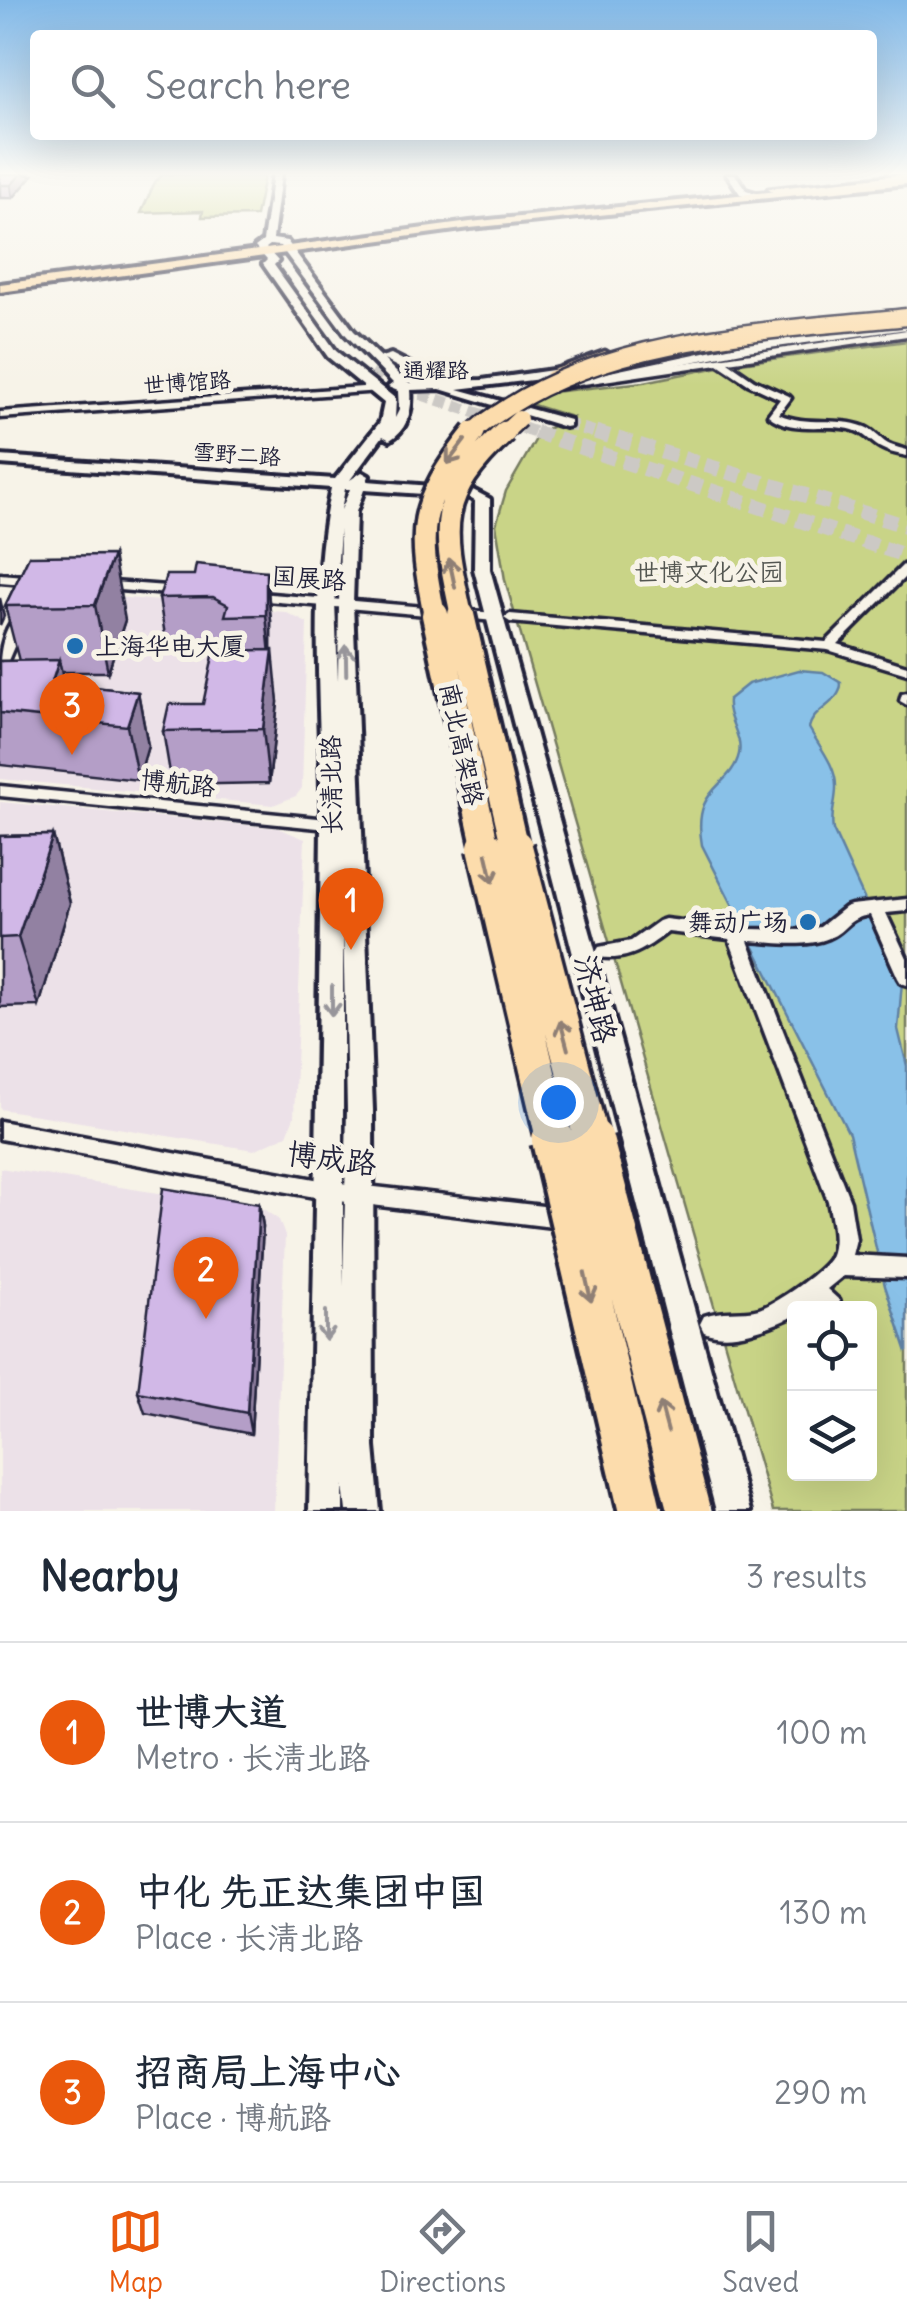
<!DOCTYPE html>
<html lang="en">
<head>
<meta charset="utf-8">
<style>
	:root { --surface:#fff; --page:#f6f6f7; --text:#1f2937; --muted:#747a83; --line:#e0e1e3; --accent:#ea580c }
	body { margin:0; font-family:Delius,"LXGW WenKai TC",sans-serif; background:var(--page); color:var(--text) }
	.controls { position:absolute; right:30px; bottom:30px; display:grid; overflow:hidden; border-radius:10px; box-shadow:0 10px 40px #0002 }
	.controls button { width:90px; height:90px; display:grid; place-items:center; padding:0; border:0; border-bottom:2px solid var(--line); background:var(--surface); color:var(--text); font:50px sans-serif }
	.you { position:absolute; left:558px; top:1102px; width:35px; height:35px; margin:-25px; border:8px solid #fff; border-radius:50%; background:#1a73e8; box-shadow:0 0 0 15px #1a73e833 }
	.badge { display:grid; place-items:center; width:65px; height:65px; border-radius:50%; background:var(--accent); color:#fff; font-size:32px; font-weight:700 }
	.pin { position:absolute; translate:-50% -82px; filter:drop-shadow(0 2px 5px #0008) }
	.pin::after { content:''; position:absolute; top:52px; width:35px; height:30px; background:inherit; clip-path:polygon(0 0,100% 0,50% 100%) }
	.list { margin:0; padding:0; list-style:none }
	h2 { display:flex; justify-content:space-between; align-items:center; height:130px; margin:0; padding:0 40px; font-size:42px }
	h2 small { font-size:32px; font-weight:400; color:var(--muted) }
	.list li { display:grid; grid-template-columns:65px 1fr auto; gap:30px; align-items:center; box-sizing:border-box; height:180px; padding:0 40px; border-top:2px solid var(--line) }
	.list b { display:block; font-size:38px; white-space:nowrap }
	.list p { margin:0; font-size:32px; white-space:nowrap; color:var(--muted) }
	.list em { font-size:32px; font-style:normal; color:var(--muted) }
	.icon { flex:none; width:55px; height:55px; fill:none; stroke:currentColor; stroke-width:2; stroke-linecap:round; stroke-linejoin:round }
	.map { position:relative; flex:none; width:907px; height:1511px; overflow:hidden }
	.search { position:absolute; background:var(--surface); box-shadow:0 10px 40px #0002; left:30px; right:30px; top:30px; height:110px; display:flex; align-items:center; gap:25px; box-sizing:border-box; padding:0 35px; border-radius:10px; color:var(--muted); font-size:38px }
	.sheet { height:670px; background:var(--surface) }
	nav { display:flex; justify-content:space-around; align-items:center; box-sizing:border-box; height:140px; border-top:2px solid var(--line); background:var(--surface); font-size:28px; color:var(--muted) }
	nav a { display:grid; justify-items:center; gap:5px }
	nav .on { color:var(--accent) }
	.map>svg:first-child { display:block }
</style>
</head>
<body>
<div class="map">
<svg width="907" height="1511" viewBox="0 0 907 1511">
	<rect width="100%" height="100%" fill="#f7f3e8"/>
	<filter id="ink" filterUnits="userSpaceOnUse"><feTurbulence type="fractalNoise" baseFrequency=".01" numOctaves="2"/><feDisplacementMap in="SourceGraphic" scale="20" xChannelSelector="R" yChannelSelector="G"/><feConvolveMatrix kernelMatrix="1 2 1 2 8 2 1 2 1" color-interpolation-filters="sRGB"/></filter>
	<g filter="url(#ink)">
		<path fill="#ece1e8" d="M 71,593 L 285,612 L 307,623 L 302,788 L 296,796 L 273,805 L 0,779 L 0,704 L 42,602 Z
			M 0,802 L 278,828 L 305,839 L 294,1117 L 287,1135 L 254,1150 L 0,1109 Z
			M 0,1168 L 265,1210 L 279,1220 L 285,1236 L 274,1511 L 0,1511 Z"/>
		<path fill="#c9d487" stroke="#767b61" stroke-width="2.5" fill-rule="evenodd" d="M 163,174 L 264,176 L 256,216 L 202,217 L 203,211 L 141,213 L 155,182 Z
			M 907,341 L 907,1511 L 773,1511 L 505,580 L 496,525 L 506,491 L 540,432 L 572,417 L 507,397 L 644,382 L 734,364 ZM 794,1308 L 870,1308 L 870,1474 L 794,1474 Z"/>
		<path fill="#89c1e8" stroke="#6081a3" stroke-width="2.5" d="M 799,670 L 823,672 L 841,683 C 841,704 813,708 809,728 C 819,746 837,767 836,788 C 836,803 830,814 833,830 L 902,982 L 898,1029 L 907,1066 L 907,1352 L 885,1286 L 849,1134 L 702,845 C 691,785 731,789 739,754 C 743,736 726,719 728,700 L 748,684 Z"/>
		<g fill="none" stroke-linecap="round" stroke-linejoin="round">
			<path stroke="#ccc9c5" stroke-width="12" stroke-dasharray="12 6" stroke-linecap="butt" d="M 372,371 L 397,386 L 543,435
				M 565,423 L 603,435"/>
			<path stroke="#ccc9c5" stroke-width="15" stroke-dasharray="15 8" stroke-linecap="butt" d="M 535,432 L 907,556
				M 595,432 L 907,526"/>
			<defs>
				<path id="street" d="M 907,330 L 907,336 L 728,362 L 754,380 L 789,396 L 791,398 L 779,414 C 806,427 837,416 865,427 C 874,431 878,437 885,442 C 891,446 900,448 907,450 L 907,456 C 899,454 890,453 883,449 C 873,445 867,435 856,431 C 828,421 793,436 768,415 L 780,399 L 748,384 L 718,364 L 584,384 L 579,381 L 584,378 Z
					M 377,386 L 380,387 L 380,391 L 0,418 L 0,412 Z
					M 907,564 L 907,575 L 838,644 L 907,666 L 907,674 L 828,650 L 510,622 L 504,618 L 510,614 L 826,642 L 903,565 Z
					M 0,574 L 36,577 L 42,581 L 36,585 L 0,582 Z
					M 99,581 L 180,587 L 186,591 L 180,595 L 95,588 L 93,585 Z
					M 248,592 L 495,613 L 501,617 L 495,621 L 244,599 L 242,596 Z
					M 21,612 L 27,616 L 7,663 L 0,667 C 0,648 5,623 21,612 Z
					M 907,693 L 907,705 L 900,701 L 902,694 Z
					M 0,786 L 338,820 L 346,825 L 338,830 L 0,796 Z
					M 907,899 L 907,911 L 886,913 L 907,958 L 907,985 L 901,983 L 898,978 L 870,915 C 846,918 847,931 829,938 C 806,948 772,942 748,941 L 850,1201 L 856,1239 L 852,1255 L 907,1258 L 907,1278 L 843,1276 L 827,1289 L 839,1300 L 842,1308 L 815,1308 L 810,1304 L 805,1308 L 794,1308 L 794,1316 C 770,1327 731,1343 704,1332 L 700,1324 L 704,1316 C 722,1309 741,1314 759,1309 C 774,1305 824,1270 830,1257 C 838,1240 831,1218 828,1201 L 729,939 L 668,932 C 647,948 627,962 599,957 L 596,952 L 599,947 L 631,941 L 659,921 L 665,919 L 749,929 L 801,930 L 820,927 L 845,907 L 851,905 Z
					M 0,1121 L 331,1182 L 569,1209 L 577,1212 L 580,1219 L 577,1226 L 569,1229 L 331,1200 L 0,1139 Z"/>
				<path id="secondary" d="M 273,174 L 281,174 L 273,239 L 287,241 L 354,331 L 381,357 L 391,354 L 444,381 L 482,380 L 574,367 L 580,371 L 574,375 L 458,389 L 570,420 L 570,426 L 565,427 L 440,389 L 411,390 C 413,410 407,430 390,440 L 383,436 L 350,480 L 362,472 L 369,476 L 367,481 L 471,489 L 490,499 L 490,569 L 750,1511 L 716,1511 L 474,569 L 475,501 L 468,497 L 364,490 L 356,512 L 353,603 L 373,1110 L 374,1447 L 380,1511 L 346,1511 L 343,1485 L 343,1511 L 309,1511 C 313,1283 319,1056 321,828 C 323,716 307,598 331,488 L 0,464 L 0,456 L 335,479 L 380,422 L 384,403 L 328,357 L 263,264 L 267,260 L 255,247 L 263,241 ZM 270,245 L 280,246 L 346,335 L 393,383 L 388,387 L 398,391 L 399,410 L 395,418 L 396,399 L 336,351 L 274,265 L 278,261 L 266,248 ZM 384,360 L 426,382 L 407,383 ZM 345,489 L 350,489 L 341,510 ZM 340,530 L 338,681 L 335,602 ZM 343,921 L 347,1110 L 343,1287 Z
					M 727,174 L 735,174 L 746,190 L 759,194 L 759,198 L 740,194 Z
					M 907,323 L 907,329 L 747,351 L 559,388 L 553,384 L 747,343 Z"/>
				<path id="primary" d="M 907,178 L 907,184 L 470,228 L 0,292 L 0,284 L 470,222 Z"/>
				<path id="highway" d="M 907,174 L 907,180 L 774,193 L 768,189 Z
					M 605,351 L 613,356 L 611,360 L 554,378 L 545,373 Z"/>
			</defs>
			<use href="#street" stroke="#22223b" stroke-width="7"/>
			<use href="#secondary" stroke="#22223b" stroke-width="8"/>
			<use href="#primary" stroke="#22223b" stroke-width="8"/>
			<use href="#highway" stroke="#22223b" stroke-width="7"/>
			<use href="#street" fill="#f7f3e8" fill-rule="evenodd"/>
			<use href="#secondary" fill="#f7f3e8" fill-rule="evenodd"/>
			<use href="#primary" fill="#fcdcac" fill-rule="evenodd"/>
			<use href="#highway" fill="#fcdcac" fill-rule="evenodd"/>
			<defs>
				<path id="highway-bridge-far4" d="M 472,435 C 481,423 495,416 508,407 C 623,334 775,331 907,317
					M 502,435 L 519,419"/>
				<path id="highway-bridge-far3" d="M 435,618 C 417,529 416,505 474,432
					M 462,618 C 443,528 433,499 505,432"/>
				<path id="highway-bridge-far2" d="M 435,615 L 486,849
					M 461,615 L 515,849"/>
				<path id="highway-bridge-far1" d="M 485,847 L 554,1142
					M 515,847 L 592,1142"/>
				<path id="highway-bridge" d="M 553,1140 L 640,1511
					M 592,1140 L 689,1511"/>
			</defs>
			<use href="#highway-bridge-far4" stroke="#22223b" stroke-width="21" stroke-linecap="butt"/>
			<use href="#highway-bridge-far3" stroke="#22223b" stroke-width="28" stroke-linecap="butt"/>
			<use href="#highway-bridge-far2" stroke="#22223b" stroke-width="34" stroke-linecap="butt"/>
			<use href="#highway-bridge-far1" stroke="#22223b" stroke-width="41" stroke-linecap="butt"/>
			<use href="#highway-bridge" stroke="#22223b" stroke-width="50" stroke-linecap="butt"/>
			<use href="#highway-bridge-far4" stroke="#fcdcac" stroke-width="16"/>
			<use href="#highway-bridge-far3" stroke="#fcdcac" stroke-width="21"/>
			<use href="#highway-bridge-far2" stroke="#fcdcac" stroke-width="26"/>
			<use href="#highway-bridge-far1" stroke="#fcdcac" stroke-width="34"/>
			<use href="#highway-bridge" stroke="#fcdcac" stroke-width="42"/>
		</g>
		<path fill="#b49ec7" stroke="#22223b" stroke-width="2.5" d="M 0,174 L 33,175 L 13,198 L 0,198 Z
			M 29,556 L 125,620 L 108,672 L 61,672 L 64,684 L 138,692 L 148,746 L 138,780 L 0,765 L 0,661 L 19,661 L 5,606 Z
			M 266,571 L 271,621 L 271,650 L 278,702 L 269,783 L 172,785 L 163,731 L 203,704 L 225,651 L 220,648 L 167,648 L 159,598 L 194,575 Z
			M 53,835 L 70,903 L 39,1006 L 0,1007 L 0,836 Z
			M 259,1204 L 263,1226 L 251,1434 L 145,1413 L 138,1392 Z"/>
		<path fill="#9281a2" stroke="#22223b" stroke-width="2.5" d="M 21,174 L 33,175 L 13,198 L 11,185 Z
			M 113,555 L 125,620 L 108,672 L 95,605 Z
			M 266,571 L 271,621 L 271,662 L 273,650 L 278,702 L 269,783 L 263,729 L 271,664 L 266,615 Z
			M 0,598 L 4,616 L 0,625 Z
			M 59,660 L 70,713 L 52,682 Z
			M 138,692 L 148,746 L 138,780 L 127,726 Z
			M 53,835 L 70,903 L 39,1006 L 18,937 Z
			M 259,1204 L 263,1226 L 251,1434 L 247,1413 Z"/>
		<path fill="#d1b8e7" stroke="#22223b" stroke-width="2.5" d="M 0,174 L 21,174 L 11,185 L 0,185 Z
			M 113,555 L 95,605 L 5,606 L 29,556 Z
			M 196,564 L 266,571 L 266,615 L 225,616 L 228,605 L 213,597 L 159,598 L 166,575 L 194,575 Z
			M 273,650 L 263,729 L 163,731 L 169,704 L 203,704 L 214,651 Z
			M 59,660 L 52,682 L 138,692 L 127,726 L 0,713 L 0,661 Z
			M 53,835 L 18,937 L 0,938 L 0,836 Z
			M 163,1188 L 259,1204 L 247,1413 L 138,1392 Z"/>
		<defs><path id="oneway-shaft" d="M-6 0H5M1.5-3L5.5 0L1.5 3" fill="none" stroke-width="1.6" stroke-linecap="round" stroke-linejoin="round" transform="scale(2.5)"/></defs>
		<g stroke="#8f7f74">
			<use href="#oneway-shaft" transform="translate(456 452) rotate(127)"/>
			<use href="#oneway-shaft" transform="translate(452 573) rotate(-102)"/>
			<use href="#oneway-shaft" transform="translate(490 868) rotate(77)"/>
			<use href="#oneway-shaft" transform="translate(564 1035) rotate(-105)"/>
			<use href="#oneway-shaft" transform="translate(588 1287) rotate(77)"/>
			<use href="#oneway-shaft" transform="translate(664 1417) rotate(-105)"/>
		</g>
		<g stroke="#97959a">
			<use href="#oneway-shaft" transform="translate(346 660) rotate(-91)"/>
			<use href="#oneway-shaft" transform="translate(332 1001) rotate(90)"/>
			<use href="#oneway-shaft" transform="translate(326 1326) rotate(90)"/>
		</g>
	</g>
	<linearGradient id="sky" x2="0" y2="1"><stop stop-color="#82b9e8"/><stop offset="0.45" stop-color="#fbfaf5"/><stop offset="1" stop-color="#fbfaf5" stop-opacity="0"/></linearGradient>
	<rect width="907" height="385" fill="url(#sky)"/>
	<g fill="#1f6fb2" stroke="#f7f3e8" stroke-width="4">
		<circle cx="75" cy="646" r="10"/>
		<circle cx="808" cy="922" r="10"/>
	</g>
	<g text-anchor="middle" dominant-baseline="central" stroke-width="10" stroke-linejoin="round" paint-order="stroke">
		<g font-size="22" fill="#22223b" stroke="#f7f3e8">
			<text x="436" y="370">通耀路</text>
			<text transform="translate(187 382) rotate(-4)">世博馆路</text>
			<text transform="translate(237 454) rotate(4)">雪野二路</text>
		</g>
		<g font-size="25" fill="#545752" stroke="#f7f3e8">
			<text x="709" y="572">世博文化公园</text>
		</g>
		<g font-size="25" fill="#22223b" stroke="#f7f3e8">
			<text transform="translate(309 578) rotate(4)">国展路</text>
			<text transform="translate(462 744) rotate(78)">南北高架路</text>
			<text transform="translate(178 783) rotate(6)">博航路</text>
			<text transform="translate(331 785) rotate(-91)">长清北路</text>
		</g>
		<g font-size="25" fill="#22223b" stroke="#f7f3e8" text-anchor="start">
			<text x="95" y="646">上海华电大厦</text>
			<text x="788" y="922" text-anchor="end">舞动广场</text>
		</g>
		<g font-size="30" fill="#22223b" stroke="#f7f3e8">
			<text transform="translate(596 999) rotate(76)">济坤路</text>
			<text transform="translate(332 1158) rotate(7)">博成路</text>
		</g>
	</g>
</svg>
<div class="controls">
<button><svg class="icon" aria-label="locate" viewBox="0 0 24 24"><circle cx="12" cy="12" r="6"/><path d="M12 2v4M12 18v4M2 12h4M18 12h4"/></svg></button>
<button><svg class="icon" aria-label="layers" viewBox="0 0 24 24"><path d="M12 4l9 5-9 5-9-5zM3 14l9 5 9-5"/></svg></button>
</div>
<div class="you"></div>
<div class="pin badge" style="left:351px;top:950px">1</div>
<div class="pin badge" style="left:206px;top:1319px">2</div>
<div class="pin badge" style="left:72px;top:755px">3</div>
<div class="search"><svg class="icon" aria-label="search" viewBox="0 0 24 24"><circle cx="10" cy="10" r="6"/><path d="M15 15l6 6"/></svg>Search here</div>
</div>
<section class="sheet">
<h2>Nearby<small>3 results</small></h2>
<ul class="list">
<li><span class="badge">1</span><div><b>世博大道</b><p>Metro · 长清北路</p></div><em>100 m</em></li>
<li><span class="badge">2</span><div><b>中化 先正达集团中国</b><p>Place · 长清北路</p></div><em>130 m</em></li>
<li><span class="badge">3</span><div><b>招商局上海中心</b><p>Place · 博航路</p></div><em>290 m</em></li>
</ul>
</section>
<nav>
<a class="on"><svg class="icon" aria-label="map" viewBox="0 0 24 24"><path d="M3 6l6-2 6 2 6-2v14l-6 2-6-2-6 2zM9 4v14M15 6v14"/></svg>Map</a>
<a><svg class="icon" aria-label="directions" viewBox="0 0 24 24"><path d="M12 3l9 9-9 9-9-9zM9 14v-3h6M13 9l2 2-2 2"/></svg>Directions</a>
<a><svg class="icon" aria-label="saved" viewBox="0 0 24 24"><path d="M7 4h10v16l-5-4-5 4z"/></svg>Saved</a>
</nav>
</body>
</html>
